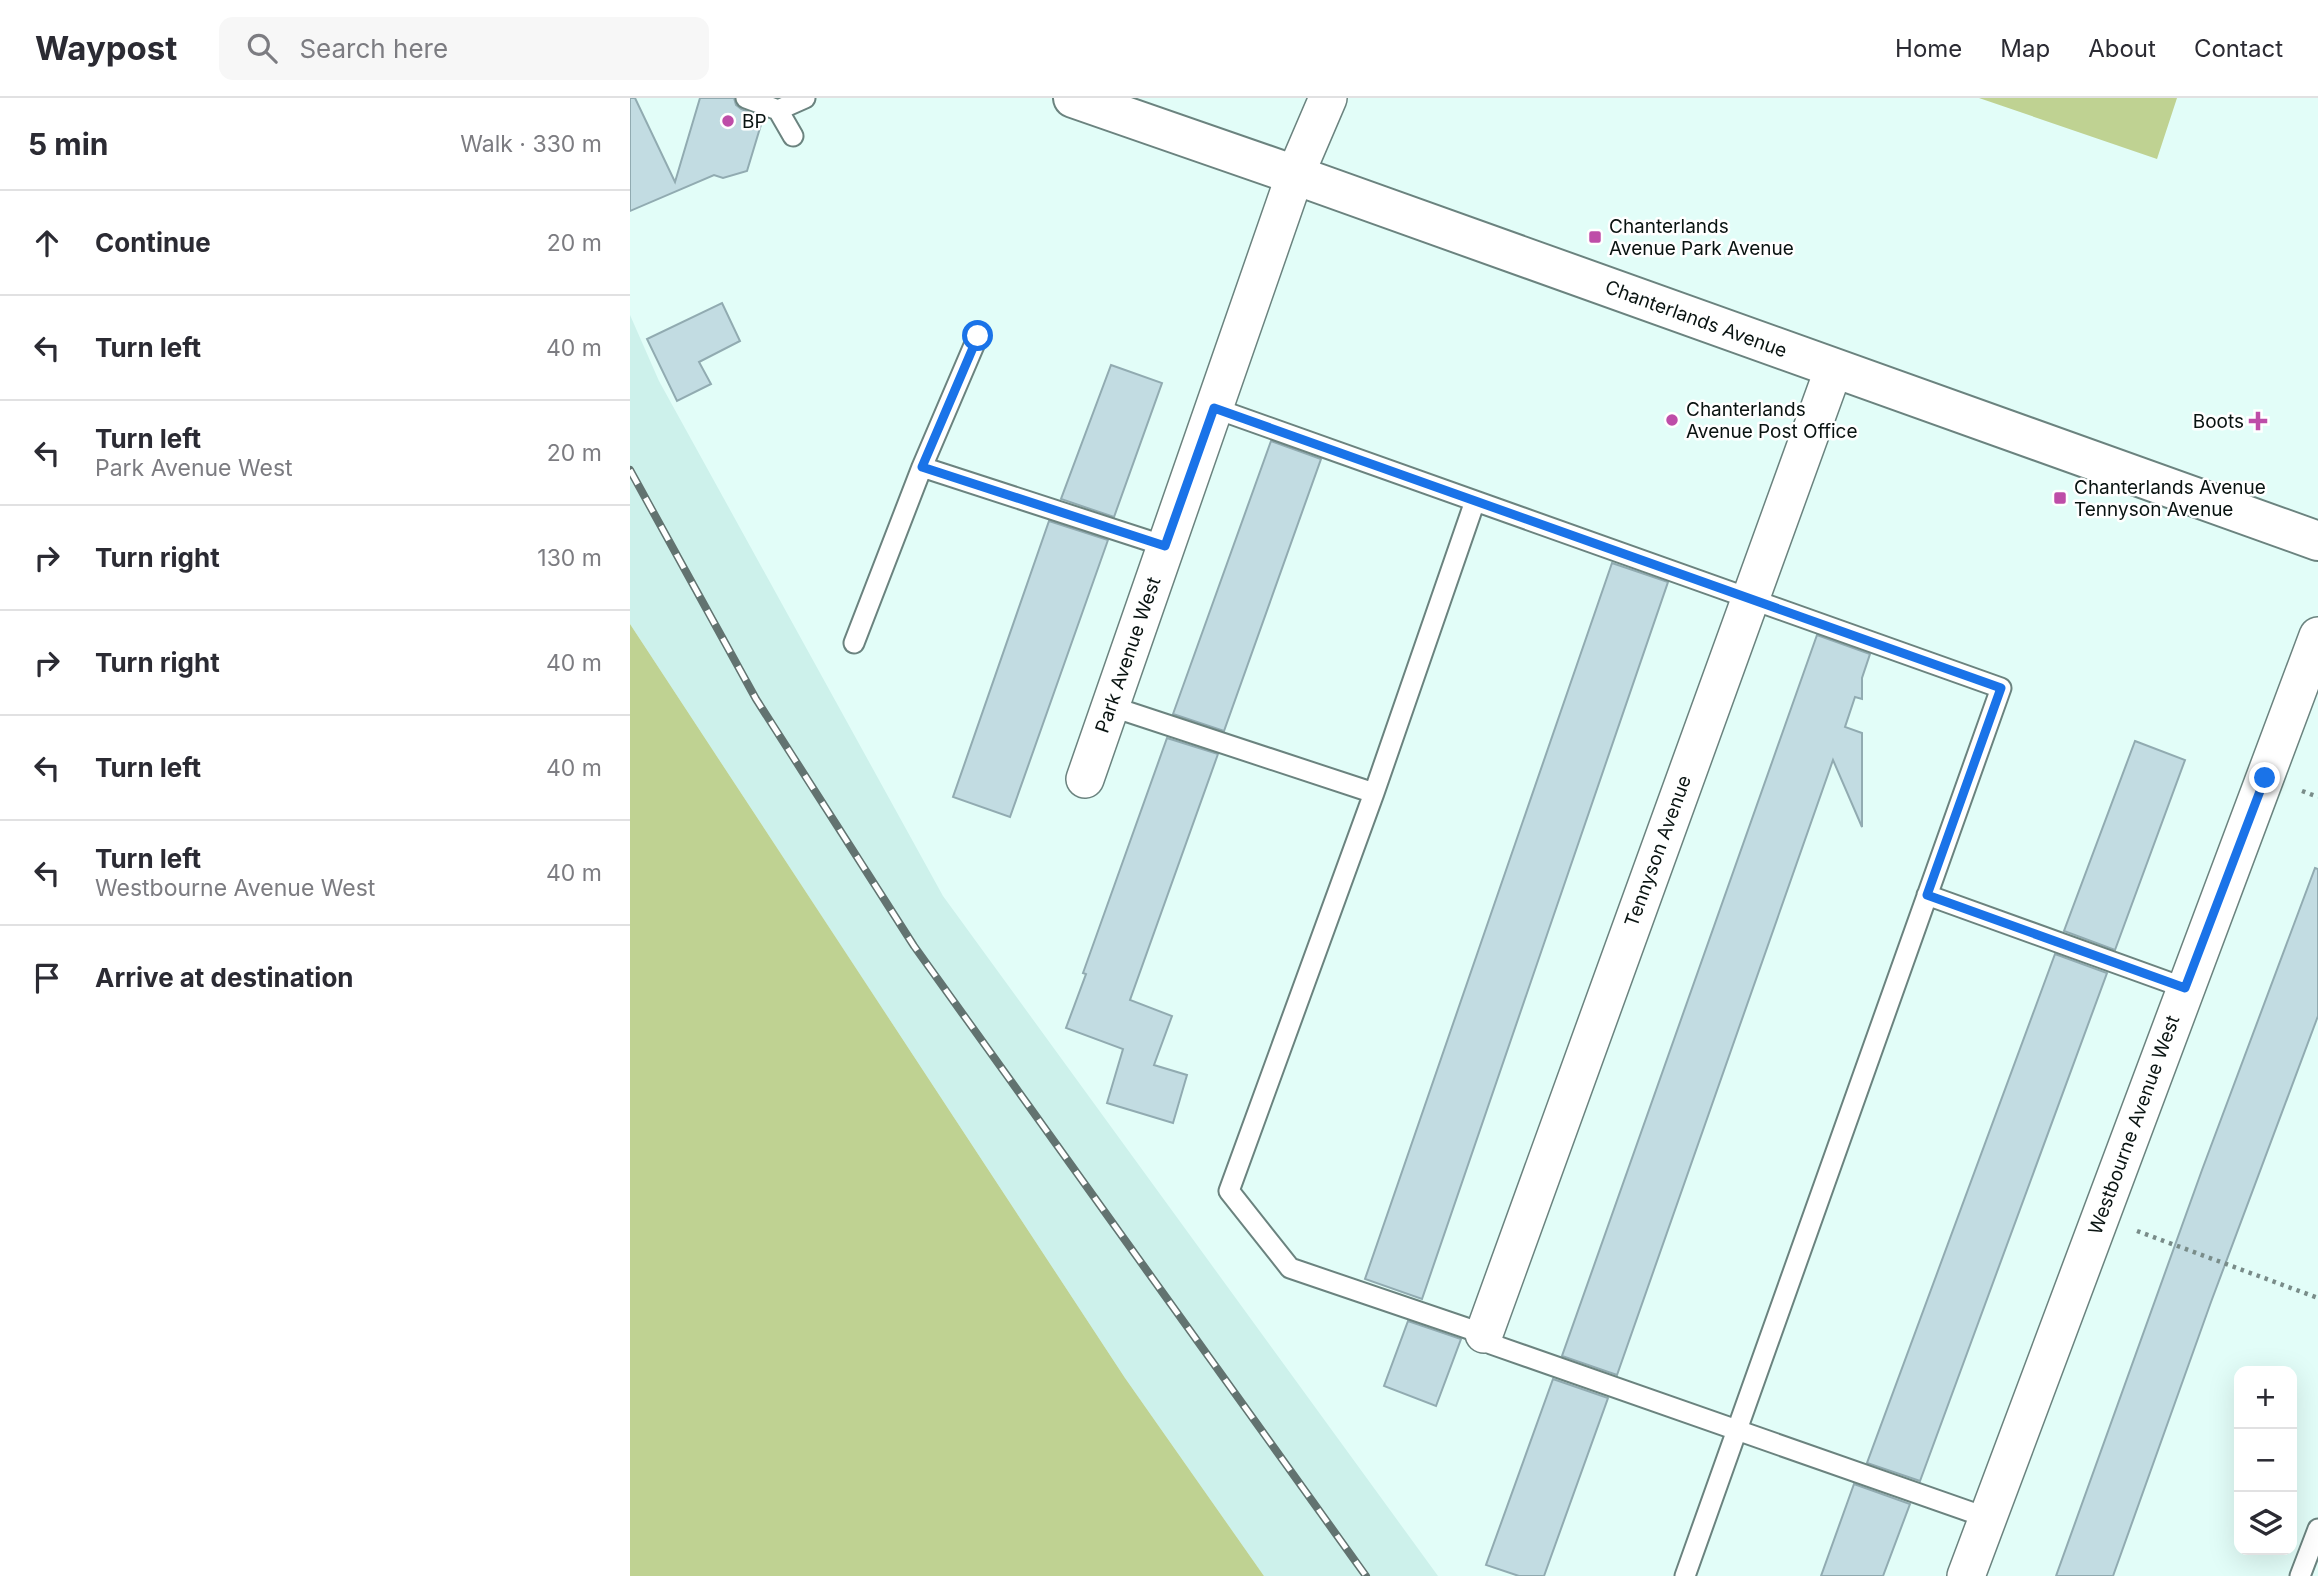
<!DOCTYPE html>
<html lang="en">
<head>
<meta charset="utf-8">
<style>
	:root { --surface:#fff; --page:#f7f7f7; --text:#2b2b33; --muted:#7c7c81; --line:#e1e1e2 }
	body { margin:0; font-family:Inter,sans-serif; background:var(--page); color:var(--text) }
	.controls { position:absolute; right:21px; bottom:21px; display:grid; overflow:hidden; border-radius:14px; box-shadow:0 7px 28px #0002 }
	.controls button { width:63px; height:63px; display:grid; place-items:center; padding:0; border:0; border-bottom:2px solid var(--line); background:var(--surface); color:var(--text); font:35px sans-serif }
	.stop { position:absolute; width:21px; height:21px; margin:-16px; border:5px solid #1a73e8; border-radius:50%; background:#fff }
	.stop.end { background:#1a73e8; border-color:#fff; box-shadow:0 2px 7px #0008 }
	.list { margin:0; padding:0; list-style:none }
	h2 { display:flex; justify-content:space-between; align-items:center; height:91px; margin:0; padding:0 28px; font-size:30px }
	h2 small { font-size:23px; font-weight:400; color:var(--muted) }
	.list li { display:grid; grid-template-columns:46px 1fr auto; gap:21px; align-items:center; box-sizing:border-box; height:105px; padding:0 28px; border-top:2px solid var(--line) }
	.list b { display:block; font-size:26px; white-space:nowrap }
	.list p { margin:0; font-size:23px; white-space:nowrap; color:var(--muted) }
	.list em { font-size:23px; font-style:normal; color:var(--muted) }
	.icon { flex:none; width:38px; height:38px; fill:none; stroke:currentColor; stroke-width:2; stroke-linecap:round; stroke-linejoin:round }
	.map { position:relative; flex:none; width:1688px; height:1478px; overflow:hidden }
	header { display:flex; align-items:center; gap:42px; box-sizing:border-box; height:98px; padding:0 35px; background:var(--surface); border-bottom:2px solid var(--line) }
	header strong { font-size:33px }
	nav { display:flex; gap:38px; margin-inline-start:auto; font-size:24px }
	.search { width:490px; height:63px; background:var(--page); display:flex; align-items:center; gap:18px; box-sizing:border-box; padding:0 24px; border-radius:14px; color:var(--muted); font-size:26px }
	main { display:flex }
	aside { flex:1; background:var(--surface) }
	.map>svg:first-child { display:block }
</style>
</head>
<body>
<header>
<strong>Waypost</strong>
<div class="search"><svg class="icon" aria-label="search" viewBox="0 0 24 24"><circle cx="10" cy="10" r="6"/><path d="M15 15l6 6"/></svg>Search here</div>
<nav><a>Home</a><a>Map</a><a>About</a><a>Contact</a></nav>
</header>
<main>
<aside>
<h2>5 min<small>Walk · 330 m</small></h2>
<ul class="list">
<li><svg class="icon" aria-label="ahead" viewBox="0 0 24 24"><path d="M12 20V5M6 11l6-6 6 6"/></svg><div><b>Continue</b></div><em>20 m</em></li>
<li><svg class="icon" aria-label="left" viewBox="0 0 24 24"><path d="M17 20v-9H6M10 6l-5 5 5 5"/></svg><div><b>Turn left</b></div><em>40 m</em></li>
<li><svg class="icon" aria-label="left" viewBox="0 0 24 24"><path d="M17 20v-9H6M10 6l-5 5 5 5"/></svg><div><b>Turn left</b><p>Park Avenue West</p></div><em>20 m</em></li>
<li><svg class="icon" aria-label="right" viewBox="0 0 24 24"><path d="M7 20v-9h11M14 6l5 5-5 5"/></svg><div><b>Turn right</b></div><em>130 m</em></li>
<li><svg class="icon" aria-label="right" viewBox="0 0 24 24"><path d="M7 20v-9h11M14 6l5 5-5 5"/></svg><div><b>Turn right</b></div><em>40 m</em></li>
<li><svg class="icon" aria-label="left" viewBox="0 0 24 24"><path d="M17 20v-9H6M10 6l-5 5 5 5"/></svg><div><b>Turn left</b></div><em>40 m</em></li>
<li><svg class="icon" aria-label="left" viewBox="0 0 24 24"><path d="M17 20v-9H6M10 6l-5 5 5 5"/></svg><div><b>Turn left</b><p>Westbourne Avenue West</p></div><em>40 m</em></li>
<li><svg class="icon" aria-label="arrive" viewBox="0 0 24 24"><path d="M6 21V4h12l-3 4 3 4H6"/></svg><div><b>Arrive at destination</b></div></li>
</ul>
</aside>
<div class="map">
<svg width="1688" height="1478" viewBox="0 0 1688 1478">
	<rect width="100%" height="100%" fill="#e2fdf8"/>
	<path fill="#cdf1eb" d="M 0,217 L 29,283 L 313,798 L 808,1478 L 634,1478 L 495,1280 L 0,526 Z"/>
	<path fill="#bfd292" d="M 1349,0 L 1547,0 L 1527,61 Z
		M 0,526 L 495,1280 L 634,1478 L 0,1478 Z"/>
	<path fill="#c2dce2" stroke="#91abb1" stroke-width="2" d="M 0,0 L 5,0 L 45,84 L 70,0 L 104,0 L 106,7 L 111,11 L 133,20 L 117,73 L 93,80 L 84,77 L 0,113 Z
		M 92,205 L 110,243 L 69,264 L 81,286 L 47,303 L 17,241 Z
		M 481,267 L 532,285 L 484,419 L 431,401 Z
		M 641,343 L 691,361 L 594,633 L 543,616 Z
		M 419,423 L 478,442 L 380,719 L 323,699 Z
		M 982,465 L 1038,484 L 792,1201 L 735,1181 Z
		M 1187,537 L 1240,556 L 1232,580 L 1232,601 L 1225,599 L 1215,629 L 1232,635 L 1232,729 L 1203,662 L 987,1277 L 932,1258 Z
		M 537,640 L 588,656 L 500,902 L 542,918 L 524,967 L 557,977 L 543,1025 L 477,1005 L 493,951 L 436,930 L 456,876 L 453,875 Z
		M 1505,643 L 1555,662 L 1485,852 L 1434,833 Z
		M 1685,770 L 1688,771 L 1688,918 L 1581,1204 L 1483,1478 L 1426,1478 L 1572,1072 Z
		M 1425,856 L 1477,875 L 1290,1383 L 1237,1365 Z
		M 778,1223 L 831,1241 L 806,1308 L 754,1288 Z
		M 923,1281 L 978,1300 L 914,1478 L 889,1478 L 856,1467 Z
		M 1224,1386 L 1280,1406 L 1253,1478 L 1191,1478 Z"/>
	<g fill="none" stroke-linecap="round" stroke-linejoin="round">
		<defs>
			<path id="lane" d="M 116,0 L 148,12 L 175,0
				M 148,12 L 163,38
				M 584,310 L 1371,590 L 1055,1478
				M 292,369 L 535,448
				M 845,403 L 744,695 L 599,1093 L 660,1170 L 854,1236 L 861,1246 L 1358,1420
				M 224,545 L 292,369 L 348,238
				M 480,608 L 744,695
				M 1297,797 L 1555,890
				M 1670,1478 L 1688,1431"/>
			<path id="street" d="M 455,681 L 665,77 L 698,0
				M 854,1236 L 1204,270
				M 1336,1478 L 1688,538"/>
			<path id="secondary" d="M 443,0 L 665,77 L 1688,443"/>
		</defs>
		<use href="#lane" stroke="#6b837f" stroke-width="23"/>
		<use href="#street" stroke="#6b837f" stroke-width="40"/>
		<use href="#secondary" stroke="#6b837f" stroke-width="42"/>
		<path stroke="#798c89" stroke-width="4.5" stroke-dasharray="3.5 5" stroke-linecap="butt" d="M 1672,693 L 1688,699
			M 1507,1133 L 1688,1200"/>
		<use href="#lane" stroke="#fff" stroke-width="19"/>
		<use href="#street" stroke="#fff" stroke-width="37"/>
		<use href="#secondary" stroke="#fff" stroke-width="38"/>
		<defs>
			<path id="rail" d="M 0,372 L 126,601 L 284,848 L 736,1478"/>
		</defs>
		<use href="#rail" stroke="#627370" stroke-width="8"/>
		<use href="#rail" stroke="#fff" stroke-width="5" stroke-dasharray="16" stroke-linecap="butt"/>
	</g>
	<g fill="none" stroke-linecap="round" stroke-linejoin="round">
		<path stroke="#1a73e8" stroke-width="9" d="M 348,238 L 292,369 L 535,448 L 584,310 L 1371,590 L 1297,797 L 1555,890 L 1635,680"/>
	</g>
	<g fill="#be4da8" stroke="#fff" stroke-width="2.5">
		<circle cx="98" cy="23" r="7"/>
		<rect x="958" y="132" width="14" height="14" rx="3.5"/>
		<circle cx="1042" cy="322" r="7"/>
		<path d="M1624.5 312.5h7v7h7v7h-7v7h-7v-7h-7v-7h7z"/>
		<rect x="1423" y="393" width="14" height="14" rx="3.5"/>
	</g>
	<g text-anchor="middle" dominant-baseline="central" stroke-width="5" stroke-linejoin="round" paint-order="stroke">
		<g font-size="19" fill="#091311" stroke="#fff" text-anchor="start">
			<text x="112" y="23">BP</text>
			<text x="979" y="128">Chanterlands<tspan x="979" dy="22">Avenue Park Avenue</tspan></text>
			<text x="1056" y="311">Chanterlands<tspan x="1056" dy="22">Avenue Post Office</tspan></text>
			<text x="1614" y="323" text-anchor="end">Boots</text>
			<text x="1444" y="389">Chanterlands Avenue<tspan x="1444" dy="22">Tennyson Avenue</tspan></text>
		</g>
		<g font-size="19" fill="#091311" stroke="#fff">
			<text transform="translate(1066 221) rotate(20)">Chanterlands Avenue</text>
			<text transform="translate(498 557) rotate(-71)">Park Avenue West</text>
			<text transform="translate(1028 753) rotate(-70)">Tennyson Avenue</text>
			<text transform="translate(1504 1027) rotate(-70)">Westbourne Avenue West</text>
		</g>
	</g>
</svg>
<div class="controls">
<button>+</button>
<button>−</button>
<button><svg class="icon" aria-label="layers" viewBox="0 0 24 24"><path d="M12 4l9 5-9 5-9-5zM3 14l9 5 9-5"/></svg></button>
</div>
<div class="stop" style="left:348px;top:238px"></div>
<div class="stop end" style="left:1635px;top:680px"></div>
</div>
</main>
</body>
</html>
